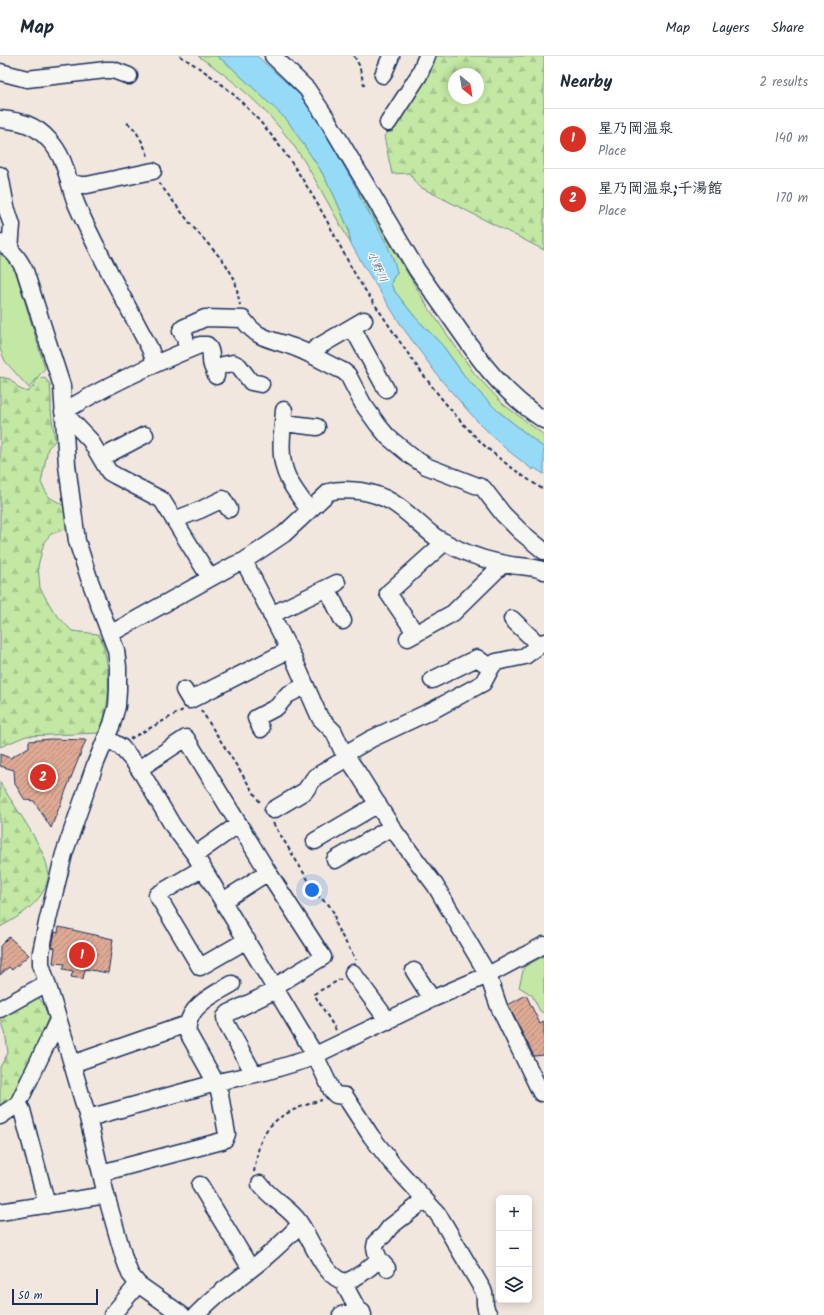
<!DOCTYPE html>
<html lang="en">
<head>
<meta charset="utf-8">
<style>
	:root { --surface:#fff; --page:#f2f2f3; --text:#1f2937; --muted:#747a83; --line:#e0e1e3; --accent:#d93025 }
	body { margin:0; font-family:Kalam,"Klee One",sans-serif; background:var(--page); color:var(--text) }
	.controls { position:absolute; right:12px; bottom:12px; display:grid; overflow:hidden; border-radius:6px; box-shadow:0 2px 10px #0003 }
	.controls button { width:36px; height:36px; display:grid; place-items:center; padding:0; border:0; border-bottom:1px solid var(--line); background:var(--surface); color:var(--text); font:20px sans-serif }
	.compass { position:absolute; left:448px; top:12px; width:36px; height:36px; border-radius:50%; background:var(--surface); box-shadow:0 2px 10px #0003; rotate:150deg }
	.scale { position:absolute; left:12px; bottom:10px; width:86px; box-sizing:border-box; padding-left:4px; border:2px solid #1b2f5e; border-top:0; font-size:11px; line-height:14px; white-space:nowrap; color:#1b2f5e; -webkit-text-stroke:3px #f6f6f2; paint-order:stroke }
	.you { position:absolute; left:312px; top:834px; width:14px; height:14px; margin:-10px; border:3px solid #fff; border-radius:50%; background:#1a73e8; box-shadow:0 0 0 6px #1a73e833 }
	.badge { display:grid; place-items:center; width:26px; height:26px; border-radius:50%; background:var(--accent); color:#fff; font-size:13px; font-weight:700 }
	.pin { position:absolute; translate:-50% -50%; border:2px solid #fff; box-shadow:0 1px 4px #0006 }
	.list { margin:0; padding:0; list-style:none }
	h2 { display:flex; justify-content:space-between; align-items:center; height:52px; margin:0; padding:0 16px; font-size:17px }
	h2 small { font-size:13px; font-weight:400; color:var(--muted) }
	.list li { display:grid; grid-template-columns:26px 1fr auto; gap:12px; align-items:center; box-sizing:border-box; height:60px; padding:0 16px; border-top:1px solid var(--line) }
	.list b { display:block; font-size:15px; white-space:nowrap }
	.list p { margin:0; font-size:13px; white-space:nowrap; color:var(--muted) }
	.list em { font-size:13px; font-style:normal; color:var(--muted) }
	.icon { flex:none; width:22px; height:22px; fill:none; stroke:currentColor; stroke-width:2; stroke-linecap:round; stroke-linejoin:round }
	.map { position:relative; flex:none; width:544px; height:1259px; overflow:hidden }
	header { display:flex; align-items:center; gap:24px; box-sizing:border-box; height:56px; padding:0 20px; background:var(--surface); border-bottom:1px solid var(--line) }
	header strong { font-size:19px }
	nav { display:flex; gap:22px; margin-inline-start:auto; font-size:14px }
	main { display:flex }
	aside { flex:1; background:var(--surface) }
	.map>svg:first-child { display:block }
</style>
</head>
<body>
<header>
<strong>Map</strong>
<nav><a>Map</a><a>Layers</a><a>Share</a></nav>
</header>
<main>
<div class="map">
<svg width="544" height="1259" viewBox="0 0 544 1259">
	<defs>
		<pattern id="forest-firs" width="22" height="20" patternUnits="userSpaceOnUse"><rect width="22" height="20" fill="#c2e8a3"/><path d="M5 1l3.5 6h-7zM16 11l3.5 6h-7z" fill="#a6c78f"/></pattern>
		<pattern id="building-hatch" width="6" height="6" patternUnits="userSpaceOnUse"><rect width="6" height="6" fill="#dfaa94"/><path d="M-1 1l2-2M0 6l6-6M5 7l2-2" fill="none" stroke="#b48b7c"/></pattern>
	</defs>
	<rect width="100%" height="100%" fill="#f1e7df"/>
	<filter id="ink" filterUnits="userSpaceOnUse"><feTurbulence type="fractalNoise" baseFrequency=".025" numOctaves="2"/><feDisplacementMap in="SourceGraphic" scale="8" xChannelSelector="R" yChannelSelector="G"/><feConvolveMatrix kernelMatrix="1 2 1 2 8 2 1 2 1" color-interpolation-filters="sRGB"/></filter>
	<g filter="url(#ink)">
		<path fill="#c2e8a3" stroke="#6e8c80" d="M 198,0 L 217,0 L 231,11 L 287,63 L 320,113 L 334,139 L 348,172 L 351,188 C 340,168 328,147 317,127 C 309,113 301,99 291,86 C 266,52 233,23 198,0 Z
			M 358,135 L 428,251 L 474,317 L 503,348 L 544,379 L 544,392 L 498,355 L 481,338 L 466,322 L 443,290 L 415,261 L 396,237 L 391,229 L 392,224 L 397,216 L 359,140 Z
			M 0,191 L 14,210 L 45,312 L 29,332 L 5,305 L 0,293 Z
			M 544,900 L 544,957 L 540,955 L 532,939 L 519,931 L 524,911 Z"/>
		<path fill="url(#forest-firs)" stroke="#6e8c80" fill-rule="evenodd" d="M 432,0 L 544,0 L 544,194 L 418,130 L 409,117 L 392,118 L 384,80 L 392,73 ZM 454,18 L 478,18 L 478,42 L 454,42 Z
			M 0,321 L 10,323 L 20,333 L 27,336 L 33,331 L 37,323 L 44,321 L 50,328 L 51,340 L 51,355 L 55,385 L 48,392 L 41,427 L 49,441 L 63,449 L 68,472 L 51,478 L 44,486 L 38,510 L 40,532 L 54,556 L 72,575 L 98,578 C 104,587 105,597 107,607 C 110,635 108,651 100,677 L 26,680 L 0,691 Z
			M 0,726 C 11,747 53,800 48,823 C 43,846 19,861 0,871 Z
			M 37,939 L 50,958 L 17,1035 L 9,1046 L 0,1051 L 0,1011 L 8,997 L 5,976 L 0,960 Z"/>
		<path fill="#95daf7" stroke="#6496ba" d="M 217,0 L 257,0 L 296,35 L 307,47 L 325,76 L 358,135 L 359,140 C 372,163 392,191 397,216 L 392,224 L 391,229 L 396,237 L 415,261 L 443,290 L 466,322 L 481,338 L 498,355 L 544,392 L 544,418 L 534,412 L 533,414 L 506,393 L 478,366 L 441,324 L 403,272 L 362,207 L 351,188 L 348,172 L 334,139 L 320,113 L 287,64 L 231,11 Z"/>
		<path fill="url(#building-hatch)" stroke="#1b2f5e" d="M 50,683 L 86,684 L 51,772 L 34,745 L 25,744 L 15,728 L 14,714 L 0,710 L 0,698 L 10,702 L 29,691 L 29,685 Z
			M 59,871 L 113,883 L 108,917 L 85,913 L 83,923 L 71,921 L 73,915 L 63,913 L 65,908 L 53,907 L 55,892 L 52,891 L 55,876 L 58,877 Z
			M 9,881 L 29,899 L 12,914 L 9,911 L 0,919 L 0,890 Z
			M 526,939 L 540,968 L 544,966 L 544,999 L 534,1000 L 508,949 Z"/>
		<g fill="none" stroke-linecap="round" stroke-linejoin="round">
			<defs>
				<path id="minor" d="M 273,0 L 307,33 L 327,63 L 417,214 L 479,302 C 497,326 518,347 544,364
					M 0,16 L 27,23 L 106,14 L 113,14 L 129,20
					M 383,19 L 391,0
					M 0,63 C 20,65 35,68 49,84 C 69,105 67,130 79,154 C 100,201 126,247 150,293 L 155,307
					M 388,67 L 419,19 L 427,0
					M 0,119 L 6,151 L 12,169 L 10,193
					M 70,126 L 80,129 L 87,129 L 153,115
					M 0,186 C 13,195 18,201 25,215 L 62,330 L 67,409 L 77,485 L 90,525 L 116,594 L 118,611 L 118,634 L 117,650 L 112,668 L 95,709 L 64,798 L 47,867 L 41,896 L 41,908 L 68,994 L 88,1062 L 106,1139 L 124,1202 L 130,1218 L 138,1228 L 182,1259
					M 352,271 L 386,333
					M 187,294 L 185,281 L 181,275 L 183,272 L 205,262 L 243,263 C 258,285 274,283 296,292 C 312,298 327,308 343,315 L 348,319 L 363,348 L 378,369 L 388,381 L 411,400 L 426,410 L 483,432 L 503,458 L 521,476 L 544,495
					M 311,299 L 316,292 L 364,264
					M 215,314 L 223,309 L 233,307 L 239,310 L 251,326 L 261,328
					M 284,354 C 283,372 279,393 284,411 C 288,427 300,441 309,454
					M 284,367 L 317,371
					M 101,402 L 145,379
					M 174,464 L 200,454 L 223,443 L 229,453
					M 244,505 L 284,478 L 329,436 C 339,433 349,434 360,435 C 397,441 407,459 434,480 C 441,485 451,489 458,493 C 475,501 493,506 511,509 C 522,511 533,510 544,515
					M 210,522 L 162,444 L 116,420 L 109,416 L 90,384 L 63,356 C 107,329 153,308 200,289 L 207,289 C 214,297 209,302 212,310 C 214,314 215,316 216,320
					M 327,532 L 343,565
					M 271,559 L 337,527
					M 512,563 L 539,589
					M 110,578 L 234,509 L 244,505 L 293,601 L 320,662 L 334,676 L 342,694 L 358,717 L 395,776 L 435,829 L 488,919 L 499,951 L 541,1037
					M 416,578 L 388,537 L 445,486
					M 408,582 L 453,557 L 503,508
					M 432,624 L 477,602 L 491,612
					M 184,634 L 190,644 L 289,594
					M 261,673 L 256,662 L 277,651 L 287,639 L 305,630
					M 106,682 L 121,691 L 134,706 L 143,719 L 173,770 L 195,799 L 315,999 L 332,1035 L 336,1039 L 345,1040 L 371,1080 L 391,1106 L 437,1157 L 443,1166 L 483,1234 C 488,1244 481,1247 489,1259
					M 345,698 L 371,683 L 435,653 L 483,627 L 492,610 L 496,606 L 525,600 L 544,586
					M 139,713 L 186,682 L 268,816 L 323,901 L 274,931
					M 273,754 L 305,735 L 315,721 L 347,702
					M 315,785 L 378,748
					M 195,799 L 239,768
					M 335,804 L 392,771
					M 203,812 L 157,839 L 200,911 L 247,884
					M 223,845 L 268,816
					M 414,915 L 432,943
					M 353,917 L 388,965
					M 0,953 L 47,927
					M 72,1008 L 181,970 L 187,970
					M 254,1018 L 226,967 L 225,961 L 229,957 L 276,934
					M 18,1048 L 22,1054 L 47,1149
					M 0,1060 L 18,1048 L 58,964
					M 88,1062 L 227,1024 L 265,1016 L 305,1004 L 432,943 L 488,919 L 544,889
					M 101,1117 L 222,1085 L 225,1083 L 227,1078 L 220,1039 L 216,1027 L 188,977 C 184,952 214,938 232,928
					M 260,1128 C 270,1142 285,1149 296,1162 C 311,1179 321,1220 345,1226 C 357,1222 370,1212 379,1203
					M 200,1129 L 251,1213
					M 0,1156 L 106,1139
					M 387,1212 L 379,1203 L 376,1196 L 375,1191 L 376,1186 L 384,1179 L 390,1171 L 425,1144
					M 345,1226 L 345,1230 L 358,1254 L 362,1256 L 363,1259
					M 112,1259 L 138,1228
					M 196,1259 C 204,1251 212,1243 221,1236 C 249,1215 277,1194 300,1168
					M 341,1259 L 358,1254"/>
			</defs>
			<use href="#minor" stroke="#1b2f5e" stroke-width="19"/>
			<path stroke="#1b2f5e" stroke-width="2" stroke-dasharray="4 3" stroke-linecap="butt" d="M 180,0 C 192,7 204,15 215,23 C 258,56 291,102 318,149 C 331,171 342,195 355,218 C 365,235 377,251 388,268 C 417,312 448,355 486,391 C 504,407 524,421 544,434
				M 354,0 L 359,9 L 365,33
				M 127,67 C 137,72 145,92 149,102
				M 159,127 L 193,171 L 225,207 L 235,224 L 240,249
				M 201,654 L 261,748
				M 130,683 L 183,654
				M 273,767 L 318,840 L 329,849 L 334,857 L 336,870 L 356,904
				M 336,974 L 314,938 L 341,923
				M 254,1116 C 256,1105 258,1092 262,1082 C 272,1060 300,1050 322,1044"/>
			<use href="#minor" stroke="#f6f6f2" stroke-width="16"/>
		</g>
	</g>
	<g text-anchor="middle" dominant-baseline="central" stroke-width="3" stroke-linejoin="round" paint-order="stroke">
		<g font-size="11" font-style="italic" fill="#3a5a84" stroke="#f6f6f2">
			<text transform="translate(377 211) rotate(66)">小野川</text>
		</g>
	</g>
</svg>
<div class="controls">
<button>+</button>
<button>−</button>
<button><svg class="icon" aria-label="layers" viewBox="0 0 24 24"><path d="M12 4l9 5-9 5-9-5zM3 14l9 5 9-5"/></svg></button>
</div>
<svg class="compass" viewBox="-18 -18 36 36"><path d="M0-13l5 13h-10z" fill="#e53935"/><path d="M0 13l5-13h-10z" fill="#747a83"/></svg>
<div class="scale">50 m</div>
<div class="you"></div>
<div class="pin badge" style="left:82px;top:899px">1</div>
<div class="pin badge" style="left:43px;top:721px">2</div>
</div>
<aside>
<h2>Nearby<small>2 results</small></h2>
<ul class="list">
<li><span class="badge">1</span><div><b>星乃岡温泉</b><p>Place</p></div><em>140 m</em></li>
<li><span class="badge">2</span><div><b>星乃岡温泉;千湯館</b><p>Place</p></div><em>170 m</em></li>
</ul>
</aside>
</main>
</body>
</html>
